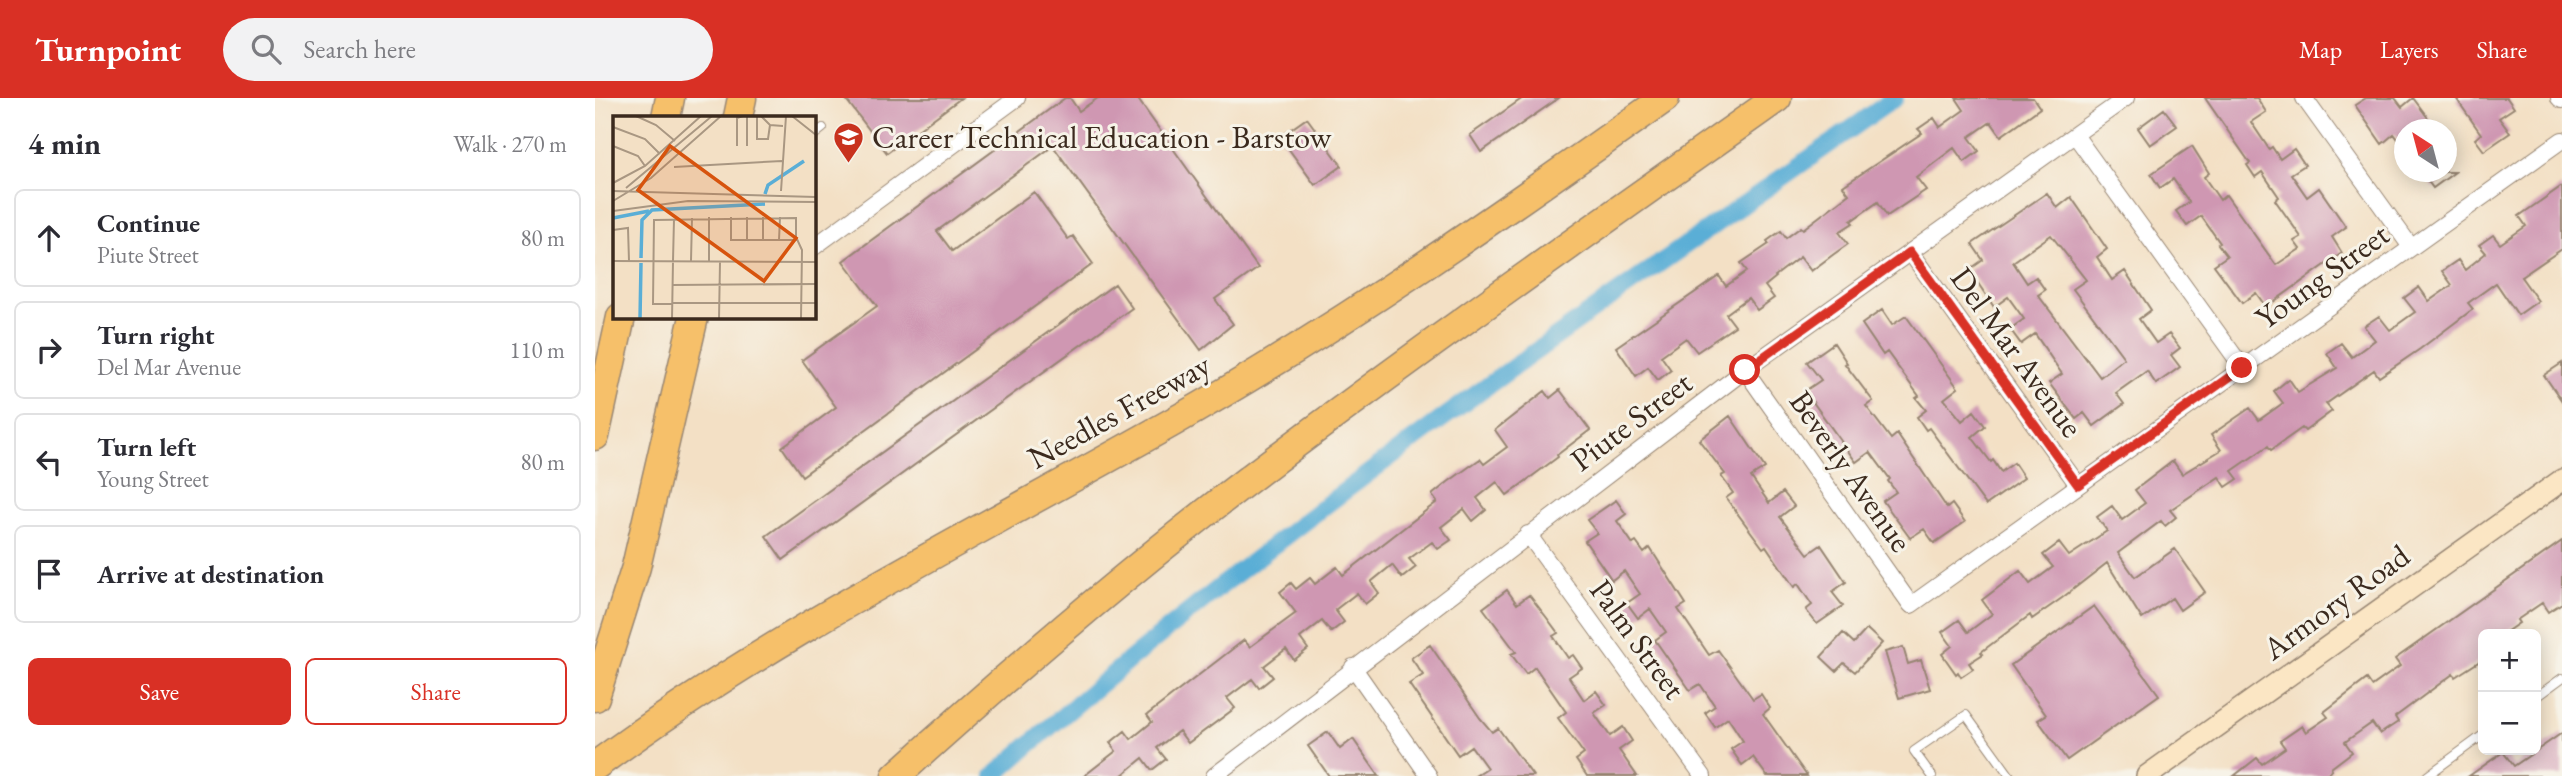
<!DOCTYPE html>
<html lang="en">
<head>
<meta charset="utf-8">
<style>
	:root { --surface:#fff; --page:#f2f2f3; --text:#2b2b33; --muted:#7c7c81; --line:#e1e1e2; --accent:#d93025 }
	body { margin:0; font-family:"EB Garamond",serif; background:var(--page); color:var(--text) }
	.controls { position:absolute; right:21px; bottom:21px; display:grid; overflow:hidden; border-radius:10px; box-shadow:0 4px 18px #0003 }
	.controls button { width:63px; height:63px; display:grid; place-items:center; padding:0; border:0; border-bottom:2px solid var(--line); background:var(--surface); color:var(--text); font:35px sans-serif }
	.compass { position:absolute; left:1799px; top:21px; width:63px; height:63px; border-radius:50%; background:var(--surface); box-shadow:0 4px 18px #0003; rotate:324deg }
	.stop { position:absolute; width:21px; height:21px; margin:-16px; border:5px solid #d93025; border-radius:50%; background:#fff }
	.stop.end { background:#d93025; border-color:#fff; box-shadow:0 2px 7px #0008 }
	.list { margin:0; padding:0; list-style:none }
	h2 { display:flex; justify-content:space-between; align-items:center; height:91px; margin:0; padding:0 28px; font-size:30px }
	h2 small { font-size:23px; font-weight:400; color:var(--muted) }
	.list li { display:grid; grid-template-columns:46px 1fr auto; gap:21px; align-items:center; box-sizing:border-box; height:98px; margin:0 14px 14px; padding:0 14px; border:2px solid var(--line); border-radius:10px }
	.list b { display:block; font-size:26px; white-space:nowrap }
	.list p { margin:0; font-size:23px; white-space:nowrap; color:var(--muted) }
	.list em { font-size:23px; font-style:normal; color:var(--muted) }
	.actions { display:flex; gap:14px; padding:21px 28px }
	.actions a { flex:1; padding:16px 0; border:2px solid var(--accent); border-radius:10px; text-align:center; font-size:24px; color:var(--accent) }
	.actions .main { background:var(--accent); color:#fff }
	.icon { flex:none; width:38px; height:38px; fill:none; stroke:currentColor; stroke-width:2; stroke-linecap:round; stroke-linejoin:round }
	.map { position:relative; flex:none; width:1967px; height:678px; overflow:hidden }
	header { display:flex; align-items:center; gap:42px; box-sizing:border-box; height:98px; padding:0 35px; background:var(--accent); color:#fff }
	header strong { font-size:33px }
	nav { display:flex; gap:38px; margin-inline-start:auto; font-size:24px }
	.search { width:490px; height:63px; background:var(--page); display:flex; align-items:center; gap:18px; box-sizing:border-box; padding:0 24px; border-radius:38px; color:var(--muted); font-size:26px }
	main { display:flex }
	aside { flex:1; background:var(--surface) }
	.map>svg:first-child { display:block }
</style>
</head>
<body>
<header>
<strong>Turnpoint</strong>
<div class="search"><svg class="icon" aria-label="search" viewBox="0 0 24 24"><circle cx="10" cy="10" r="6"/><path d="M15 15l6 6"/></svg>Search here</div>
<nav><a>Map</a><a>Layers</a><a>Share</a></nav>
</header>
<main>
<aside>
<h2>4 min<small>Walk · 270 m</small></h2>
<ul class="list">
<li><svg class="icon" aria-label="ahead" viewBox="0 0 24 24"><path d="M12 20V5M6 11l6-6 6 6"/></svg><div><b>Continue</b><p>Piute Street</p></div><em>80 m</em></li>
<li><svg class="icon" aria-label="right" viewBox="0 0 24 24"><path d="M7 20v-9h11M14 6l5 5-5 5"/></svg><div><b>Turn right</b><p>Del Mar Avenue</p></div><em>110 m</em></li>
<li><svg class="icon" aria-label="left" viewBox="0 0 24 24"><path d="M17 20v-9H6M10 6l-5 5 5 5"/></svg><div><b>Turn left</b><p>Young Street</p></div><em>80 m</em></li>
<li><svg class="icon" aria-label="arrive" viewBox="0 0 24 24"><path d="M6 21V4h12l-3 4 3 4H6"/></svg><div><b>Arrive at destination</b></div></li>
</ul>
<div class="actions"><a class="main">Save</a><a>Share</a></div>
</aside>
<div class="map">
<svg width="1967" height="678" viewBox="0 0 1967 678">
	<rect width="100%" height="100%" fill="#f7f3e8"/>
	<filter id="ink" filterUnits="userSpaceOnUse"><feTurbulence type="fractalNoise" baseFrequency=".0143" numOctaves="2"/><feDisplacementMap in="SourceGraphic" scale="14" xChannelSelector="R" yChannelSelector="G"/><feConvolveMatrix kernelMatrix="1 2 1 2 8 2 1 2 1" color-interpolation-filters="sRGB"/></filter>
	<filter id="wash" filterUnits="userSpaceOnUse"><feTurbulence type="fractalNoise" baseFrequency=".00686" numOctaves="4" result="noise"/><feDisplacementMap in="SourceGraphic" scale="28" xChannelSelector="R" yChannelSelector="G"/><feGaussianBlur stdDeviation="1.57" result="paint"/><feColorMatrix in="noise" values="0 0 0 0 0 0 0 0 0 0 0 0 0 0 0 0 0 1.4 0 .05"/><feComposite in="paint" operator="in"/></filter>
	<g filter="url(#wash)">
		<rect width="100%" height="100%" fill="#f3e0c5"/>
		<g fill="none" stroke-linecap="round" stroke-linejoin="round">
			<path stroke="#5aaed6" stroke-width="18" d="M 399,678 C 680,427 993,217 1300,0"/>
		</g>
		<g id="blocks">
			<path fill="#cf97b2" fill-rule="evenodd" d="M 250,0 L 366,0 L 292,55 Z
				M 470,0 L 475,0 L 484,13 L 503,0 L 542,0 L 663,170 L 620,201 L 638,226 L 606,252 L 458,48 L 342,133 L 357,153 L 439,94 L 473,141 L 478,138 L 498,166 L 207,378 L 187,349 L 241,309 L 207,262 L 282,208 L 248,163 Z
				M 928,0 L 964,0 L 886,54 L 875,37 Z
				M 1361,0 L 1438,0 L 1445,10 L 1406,38 L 1396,24 L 1374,39 L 1384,53 L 1369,64 L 1359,50 L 1321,79 L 1331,92 L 1292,118 L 1283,104 L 1256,123 L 1258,125 L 1244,134 L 1253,146 L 1239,156 L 1216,173 L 1205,159 L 1180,178 L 1181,179 L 1170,188 L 1179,200 L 1162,212 L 1153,200 L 1131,216 L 1140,228 L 1102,254 L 1091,240 L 1066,258 L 1076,272 L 1063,282 L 1053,269 L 1041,278 L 1021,249 L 1124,178 L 1131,188 L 1152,173 L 1146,165 L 1174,146 L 1172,143 L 1186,133 L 1191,140 L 1206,129 L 1208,131 L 1254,96 L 1248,88 L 1327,35 L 1323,31 L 1339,20 L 1345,29 L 1369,12 Z
				M 1610,0 L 1662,0 L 1671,14 L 1656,24 L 1674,51 L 1677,49 L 1685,61 L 1699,51 L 1710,67 L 1696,76 L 1712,99 L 1724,90 L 1751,129 L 1737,139 L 1747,155 L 1671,209 L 1661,195 L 1647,205 L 1619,167 L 1632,158 L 1623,146 L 1625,145 L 1606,118 L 1592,128 L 1581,113 L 1594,104 L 1578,81 L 1565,90 L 1556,76 L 1597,48 L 1614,75 L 1609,79 L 1625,102 L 1631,97 L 1681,167 L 1705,151 L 1699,143 L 1706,139 L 1680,102 L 1684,99 L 1667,74 L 1660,79 L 1652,67 L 1655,65 Z
				M 1771,0 L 1800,0 L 1807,9 L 1818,0 L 1842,32 L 1810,32 L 1810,50 L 1799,36 L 1787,46 L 1760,7 Z
				M 1861,0 L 1912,0 L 1919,10 L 1904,20 L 1915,35 L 1889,53 L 1880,41 L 1886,36 Z
				M 1569,11 L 1582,28 L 1555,47 L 1543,30 Z
				M 712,20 L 747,68 L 720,87 L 685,39 Z
				M 1826,74 L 1860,74 L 1838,90 Z
				M 1967,88 L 1967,151 L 1926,179 L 1943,203 L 1923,217 L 1901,185 L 1873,205 L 1878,211 L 1825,251 L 1784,279 L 1779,272 L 1731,306 L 1737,313 L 1710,333 L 1707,330 L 1676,352 L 1673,348 L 1637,373 L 1643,381 L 1631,389 L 1624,379 L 1575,412 L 1581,419 L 1570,428 L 1566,423 L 1523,455 L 1540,479 L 1580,451 L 1610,494 L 1585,512 L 1577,500 L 1547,521 L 1512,465 L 1467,500 L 1437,521 L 1435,517 L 1386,554 L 1388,556 L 1374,565 L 1378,571 L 1366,579 L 1363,574 L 1361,576 L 1347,556 L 1357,548 L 1347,534 L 1364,522 L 1373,534 L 1397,516 L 1387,502 L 1425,473 L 1435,486 L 1458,469 L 1448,457 L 1464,445 L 1474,458 L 1512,433 L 1502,419 L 1517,408 L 1527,422 L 1550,405 L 1540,392 L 1578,363 L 1587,376 L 1626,352 L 1616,337 L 1655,310 L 1664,322 L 1688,305 L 1679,293 L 1694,281 L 1703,294 L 1742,270 L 1732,255 L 1746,245 L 1757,259 L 1780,242 L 1769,228 L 1784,218 L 1795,232 L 1820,214 L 1809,200 L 1824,189 L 1834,203 L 1857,187 L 1847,173 L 1863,162 L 1870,172 L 1891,155 L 1884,147 L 1898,137 L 1905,146 L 1931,128 L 1924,118 Z
				M 1452,95 L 1462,110 L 1476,99 L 1512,151 L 1502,159 L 1517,182 L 1530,173 L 1556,212 L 1544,221 L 1561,245 L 1574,236 L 1585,250 L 1576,257 L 1585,269 L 1561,286 L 1552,273 L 1521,295 L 1529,306 L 1499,328 L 1489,315 L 1481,321 L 1454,285 L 1467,276 L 1440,236 L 1426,246 L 1415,231 L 1429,221 L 1413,199 L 1399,209 L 1374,172 L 1388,162 L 1377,146 ZM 1456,137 L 1491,182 L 1478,191 L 1529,260 L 1505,279 L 1443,197 L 1450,192 L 1441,179 L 1432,185 L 1418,164 Z
				M 520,186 L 537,210 L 188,462 L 171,438 Z
				M 1287,212 L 1297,227 L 1311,218 L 1363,290 L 1349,301 L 1367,323 L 1379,313 L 1390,328 L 1377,339 L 1396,364 L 1398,362 L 1406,374 L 1419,365 L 1429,380 L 1391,407 L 1334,330 L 1331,332 L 1322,319 L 1331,312 L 1321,300 L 1324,298 L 1292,254 L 1288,257 L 1267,226 Z
				M 1239,245 L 1252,265 L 1250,266 L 1278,303 L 1271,308 L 1296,341 L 1302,336 L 1352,410 L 1357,406 L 1370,424 L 1339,445 L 1329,431 L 1315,440 L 1288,403 L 1301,394 L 1293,383 L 1295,381 L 1275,354 L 1261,364 L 1210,293 L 1226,282 L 1212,264 Z
				M 1967,265 L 1967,303 L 1949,277 Z
				M 965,292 L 995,332 L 962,357 L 963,359 L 912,397 L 902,384 L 882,400 L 891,412 L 878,423 L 869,411 L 846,429 L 856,442 L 843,451 L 837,444 L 814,461 L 821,469 L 807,480 L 797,467 L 776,484 L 784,495 L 770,506 L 762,495 L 740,512 L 749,524 L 736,534 L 727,523 L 705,540 L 713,551 L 699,562 L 691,551 L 669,568 L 678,579 L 664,590 L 657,581 L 632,600 L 640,610 L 593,645 L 584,633 L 562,650 L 571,661 L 557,672 L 548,660 L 526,678 L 489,678 L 521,653 L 515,645 L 530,633 L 536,641 L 557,624 L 552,617 L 622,563 L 649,542 L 655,549 L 701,515 L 685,494 L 696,485 L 701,491 L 715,480 L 720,486 L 742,469 L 748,477 L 842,404 L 837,397 L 853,384 L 885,361 L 889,366 L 912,349 L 900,332 L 950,293 L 955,300 Z
				M 1135,318 L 1170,370 L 1156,379 L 1174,405 L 1188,394 L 1199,408 L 1185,419 L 1213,456 L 1226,447 L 1251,484 L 1237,494 L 1248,508 L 1222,526 L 1211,512 L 1217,507 L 1203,486 L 1199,489 L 1171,448 L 1168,450 L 1131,400 L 1138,395 L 1126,378 L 1130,376 L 1104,342 Z
				M 1021,402 L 1031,416 L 1022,423 L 1038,446 L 1041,444 L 1049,455 L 1055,450 L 1091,506 L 1083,511 L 1114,557 L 1123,552 L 1158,601 L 1166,596 L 1175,610 L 1168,616 L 1212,678 L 1172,678 L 1158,659 L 1147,667 L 1136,651 L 1148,643 L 1133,620 L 1120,629 L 1110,615 L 1120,608 L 1105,586 L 1095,592 L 1060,542 L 1071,534 L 1055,511 L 1043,520 L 1032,505 L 1045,496 L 1029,473 L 1017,482 L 990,443 L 1002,435 L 992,422 Z
				M 1967,443 L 1967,505 L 1953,514 L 1947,505 L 1922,522 L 1924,525 L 1908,536 L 1888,536 L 1888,561 L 1860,579 L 1858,576 L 1800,619 L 1803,624 L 1785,636 L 1777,625 L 1750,644 L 1757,654 L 1736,670 L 1737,672 L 1729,678 L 1639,678 L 1662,660 L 1667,666 L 1690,650 L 1685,643 L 1707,628 L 1711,634 L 1733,619 L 1729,614 L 1772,581 L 1777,588 L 1805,568 L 1800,561 Z
				M 912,492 L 922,506 L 934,497 L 952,520 L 963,535 L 958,538 L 973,560 L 978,557 L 987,570 L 974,579 L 989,602 L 1001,593 L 1011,607 L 999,615 L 1015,638 L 1028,629 L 1037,643 L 1024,652 L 1042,678 L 992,678 L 981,662 L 989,656 L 963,620 L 971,614 L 940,569 L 931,576 L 916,556 L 921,554 L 888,510 Z
				M 1499,508 L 1564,597 L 1472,662 L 1443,622 L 1451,617 L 1416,567 Z
				M 1272,531 L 1287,545 L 1260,574 L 1249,565 L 1241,573 L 1226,559 L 1248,535 L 1259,545 Z
				M 835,547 L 885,620 L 897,634 L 903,630 L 938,678 L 880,678 L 892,670 L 876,648 L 863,657 L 814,586 L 828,577 L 816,560 Z
				M 1308,549 L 1313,566 L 1326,562 L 1335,591 L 1304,600 L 1290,554 Z
				M 733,634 L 745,651 L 758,641 L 784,678 L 734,678 L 713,648 Z
				M 1967,635 L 1967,678 L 1874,678 L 1908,654 L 1919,668 Z"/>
		</g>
	</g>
	<g filter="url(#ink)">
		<use href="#blocks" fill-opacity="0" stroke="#978572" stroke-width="2"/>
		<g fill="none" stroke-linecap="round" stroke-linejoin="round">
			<defs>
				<path id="lane" d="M 219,37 L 228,30
					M 1941,599 L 1967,580
					M 1337,678 L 1319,653 L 1371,617 L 1415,678
					M 1832,678 L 1888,637"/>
				<path id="street" d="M 1709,0 L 1816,149
					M 1964,0 L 1967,2
					M 1480,37 L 1648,270
					M 219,149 L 422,0
					M 1315,154 L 1483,387
					M 1150,272 L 1316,507 L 1967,42
					M 933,436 L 1108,678
					M 758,569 L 834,678
					M 619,678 L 1150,272 L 1531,0"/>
				<path id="secondary" d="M 1552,678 L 1967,382"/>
				<path id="highway" d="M 71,19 L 75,0
					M 143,19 L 147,0
					M 0,338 L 26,219
					M 0,599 L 41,469 L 99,219
					M 0,668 C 181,534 382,435 578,324 C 751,226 908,115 1070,0
					M 301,678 C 421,569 545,463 674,366 C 841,240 1012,121 1182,0"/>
			</defs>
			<use href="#lane" stroke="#978572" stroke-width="10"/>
			<use href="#street" stroke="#978572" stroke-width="18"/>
			<use href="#secondary" stroke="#978572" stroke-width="24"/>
			<use href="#highway" stroke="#978572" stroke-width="31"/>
			<use href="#lane" stroke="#fff" stroke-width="8"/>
			<use href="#street" stroke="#fff" stroke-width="16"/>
			<use href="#secondary" stroke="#fbe6c4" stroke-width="21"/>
			<use href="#highway" stroke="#f6c06b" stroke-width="28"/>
		</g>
	</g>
	<g fill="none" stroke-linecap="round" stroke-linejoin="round" filter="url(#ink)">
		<path stroke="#d93025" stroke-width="9" d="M 1150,272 L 1315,154 L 1483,387 L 1647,270"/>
	</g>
	<defs>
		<symbol id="school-pin" viewBox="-11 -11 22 30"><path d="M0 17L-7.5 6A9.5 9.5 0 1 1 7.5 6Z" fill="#c8321e" stroke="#f7f3e8"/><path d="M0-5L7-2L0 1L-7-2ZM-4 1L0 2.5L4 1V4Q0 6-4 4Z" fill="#fff"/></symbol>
	</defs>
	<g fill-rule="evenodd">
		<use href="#school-pin" x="236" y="22" width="35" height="47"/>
	</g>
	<g text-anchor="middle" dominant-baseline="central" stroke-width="6" stroke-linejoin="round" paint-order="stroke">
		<g font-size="32" fill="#3b2a1e" stroke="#f7f3e8" text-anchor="start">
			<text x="277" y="39">Career Technical Education - Barstow</text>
		</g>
		<g font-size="32" fill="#3b2a1e" stroke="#f7f3e8">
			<text transform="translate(1727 178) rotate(-36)">Young Street</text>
			<text transform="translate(1422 254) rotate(54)">Del Mar Avenue</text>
			<text transform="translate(524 313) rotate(-29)">Needles Freeway</text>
			<text transform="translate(1036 323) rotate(-37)">Piute Street</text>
			<text transform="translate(1256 373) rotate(55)">Beverly Avenue</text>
			<text transform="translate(1741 504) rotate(-36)">Armory Road</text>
			<text transform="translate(1043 541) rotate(54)">Palm Street</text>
		</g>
	</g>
	<g transform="translate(18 18)">
		<rect width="203" height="203" fill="#f3e0c5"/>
		<path fill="none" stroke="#5aaed6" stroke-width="3.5" d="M 152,78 L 155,69 L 191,45M 0,102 L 36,95M 28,142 L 29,104 L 39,94 L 152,88M 27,203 L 28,147"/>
		<path fill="none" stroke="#a99782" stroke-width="2" d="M 23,0 L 43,9 L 62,25M 144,0 L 144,23 L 155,23 L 157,9M 148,0 L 157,9 L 170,10M 179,0 L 203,19M 0,11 L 32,23 L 47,38M 0,30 L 25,40 L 32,50M 124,30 L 124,2 L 130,0M 134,30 L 134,0M 61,51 L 169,45M 0,67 L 32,50 L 88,0M 13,72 L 99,0M 0,75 L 203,81M 168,75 L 173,0M 0,85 L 38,62 L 108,0M 0,95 L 75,85 L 203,86M 118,101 L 118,124 L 184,124M 0,114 L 15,112 L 16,145M 134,124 L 134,101M 150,124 L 150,101M 166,124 L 167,101M 0,145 L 203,146M 60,145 L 61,103M 78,145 L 79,102M 96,145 L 96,101M 59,169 L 203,168M 59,187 L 203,187M 59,188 L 40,188 L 41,104 L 183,102 L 183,121 L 189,134 L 188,203M 59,203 L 60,145M 106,203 L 107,146"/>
		<path fill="#d7540e" fill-opacity="0.15" stroke="#d7540e" stroke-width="3.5" d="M 57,30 L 183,122 L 151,165 L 25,74 Z"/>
		<rect width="203" height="203" fill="none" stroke="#3b2a1e" stroke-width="3.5"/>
	</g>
</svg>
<div class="controls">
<button>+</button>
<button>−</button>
</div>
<svg class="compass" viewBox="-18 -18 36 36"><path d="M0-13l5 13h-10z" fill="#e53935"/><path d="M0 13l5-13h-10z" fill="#7c7c81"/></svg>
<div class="stop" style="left:1150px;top:272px"></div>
<div class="stop end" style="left:1647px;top:270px"></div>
</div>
</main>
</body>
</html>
